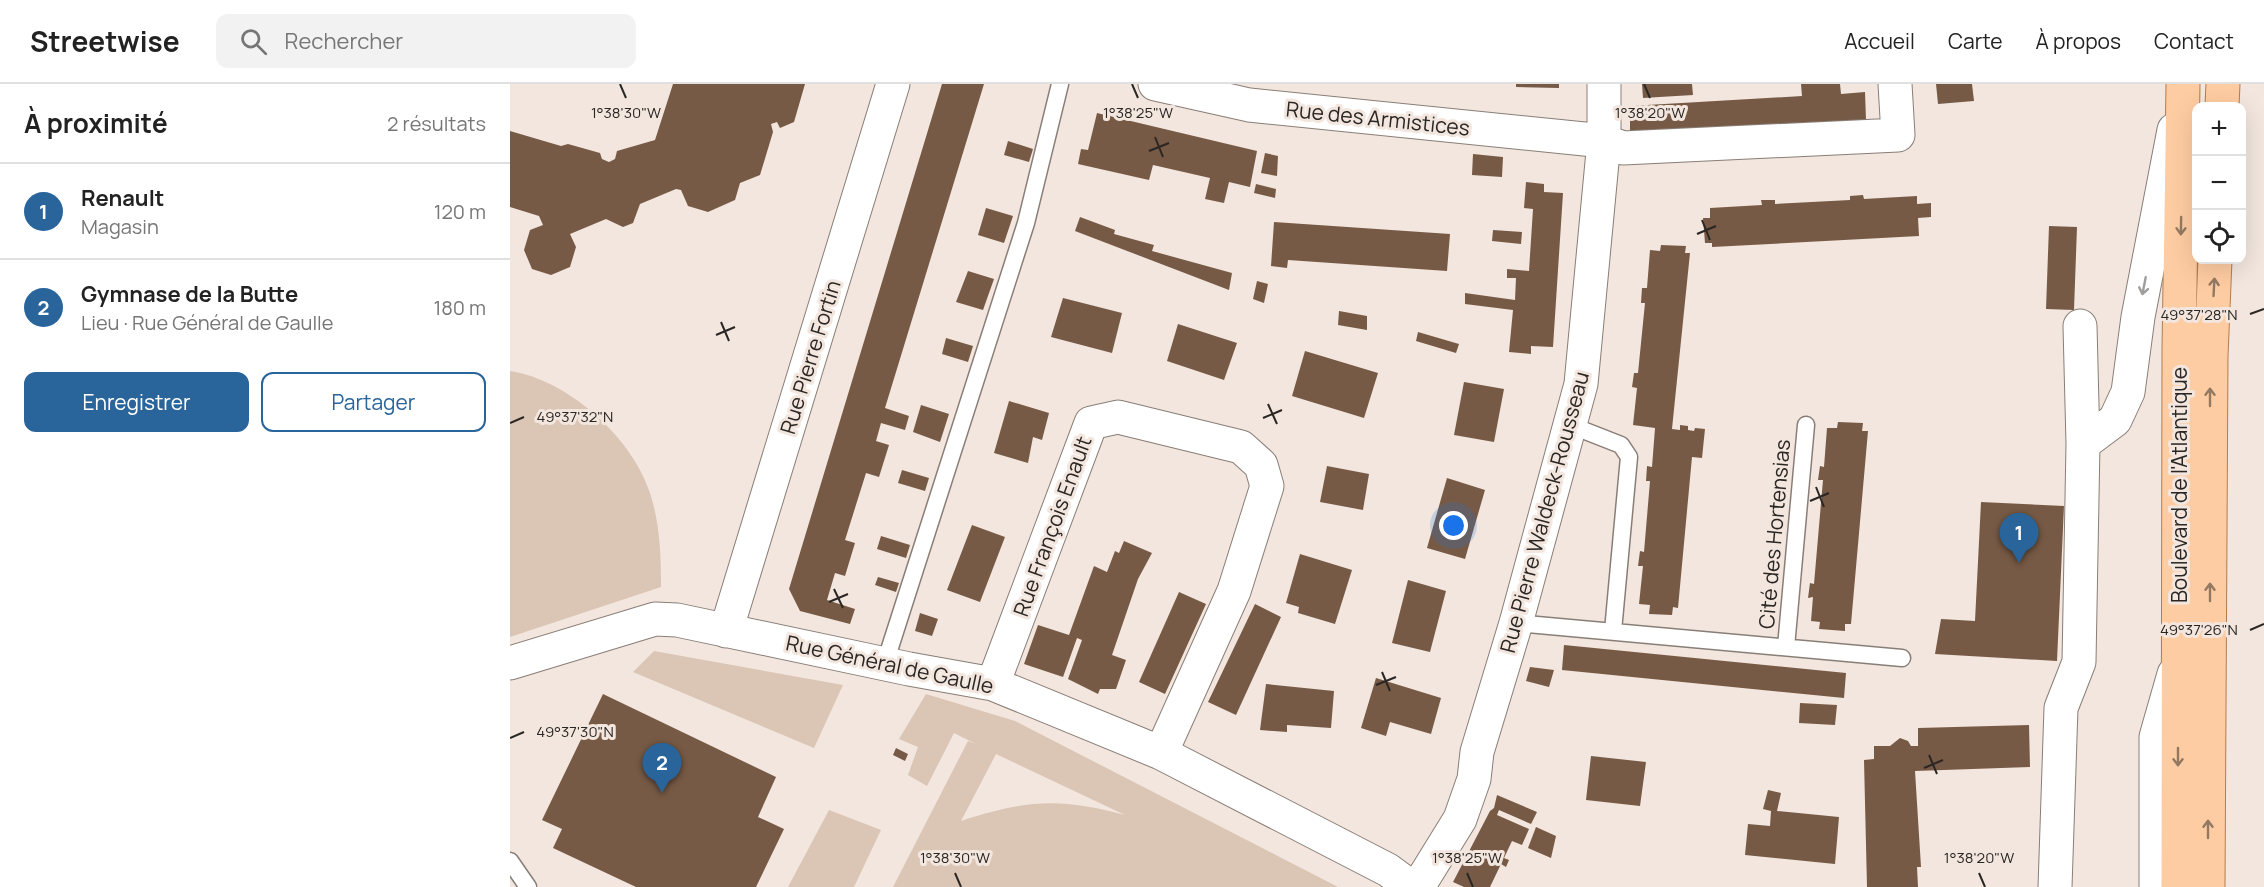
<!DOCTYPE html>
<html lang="fr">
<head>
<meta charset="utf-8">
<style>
	:root { --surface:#fff; --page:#f2f2f2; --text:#222; --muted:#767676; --line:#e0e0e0; --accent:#29649b }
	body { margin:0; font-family:Manrope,sans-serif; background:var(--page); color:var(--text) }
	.controls { position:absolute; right:18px; top:18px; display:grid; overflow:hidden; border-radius:12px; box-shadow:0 6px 24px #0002 }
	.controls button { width:54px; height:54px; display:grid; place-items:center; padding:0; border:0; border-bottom:2px solid var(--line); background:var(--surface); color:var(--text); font:30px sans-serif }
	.you { position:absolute; left:944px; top:442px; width:21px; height:21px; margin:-15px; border:4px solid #fff; border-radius:50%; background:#1a73e8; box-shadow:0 0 0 9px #1a73e833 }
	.badge { display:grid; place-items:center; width:39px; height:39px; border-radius:50%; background:var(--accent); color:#fff; font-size:20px; font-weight:700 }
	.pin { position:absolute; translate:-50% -50px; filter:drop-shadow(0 2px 3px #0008) }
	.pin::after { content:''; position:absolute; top:32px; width:21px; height:18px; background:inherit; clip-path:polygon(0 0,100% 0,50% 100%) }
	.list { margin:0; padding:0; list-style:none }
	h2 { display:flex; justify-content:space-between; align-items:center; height:78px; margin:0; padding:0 24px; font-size:26px }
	h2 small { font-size:20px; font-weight:400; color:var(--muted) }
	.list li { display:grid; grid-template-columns:39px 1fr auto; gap:18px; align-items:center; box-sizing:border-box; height:96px; padding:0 24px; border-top:2px solid var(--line) }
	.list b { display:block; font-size:22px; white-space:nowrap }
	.list p { margin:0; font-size:20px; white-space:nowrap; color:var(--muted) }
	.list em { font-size:20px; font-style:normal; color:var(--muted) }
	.actions { display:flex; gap:12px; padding:18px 24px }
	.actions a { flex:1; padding:14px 0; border:2px solid var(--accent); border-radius:12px; text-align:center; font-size:21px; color:var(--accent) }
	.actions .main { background:var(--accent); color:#fff }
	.icon { flex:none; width:33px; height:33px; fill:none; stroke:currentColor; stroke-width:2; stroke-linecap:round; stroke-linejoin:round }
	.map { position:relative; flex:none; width:1754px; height:803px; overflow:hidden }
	header { display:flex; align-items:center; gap:36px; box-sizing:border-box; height:84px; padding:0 30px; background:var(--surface); border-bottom:2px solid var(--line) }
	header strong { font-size:28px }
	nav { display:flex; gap:33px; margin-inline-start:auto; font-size:21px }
	.search { width:420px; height:54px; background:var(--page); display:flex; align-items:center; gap:15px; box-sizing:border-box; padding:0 21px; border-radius:12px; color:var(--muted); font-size:22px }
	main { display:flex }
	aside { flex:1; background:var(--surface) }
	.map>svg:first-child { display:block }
</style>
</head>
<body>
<header>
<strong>Streetwise</strong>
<div class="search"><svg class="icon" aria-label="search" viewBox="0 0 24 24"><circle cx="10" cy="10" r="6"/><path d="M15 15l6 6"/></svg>Rechercher</div>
<nav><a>Accueil</a><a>Carte</a><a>À propos</a><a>Contact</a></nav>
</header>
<main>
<aside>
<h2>À proximité<small>2 résultats</small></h2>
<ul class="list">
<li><span class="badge">1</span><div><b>Renault</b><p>Magasin</p></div><em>120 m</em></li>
<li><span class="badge">2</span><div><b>Gymnase de la Butte</b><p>Lieu · Rue Général de Gaulle</p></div><em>180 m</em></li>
</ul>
<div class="actions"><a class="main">Enregistrer</a><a>Partager</a></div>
</aside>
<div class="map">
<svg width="1754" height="803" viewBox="0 0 1754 803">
	<rect width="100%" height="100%" fill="#f2e6de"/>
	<path fill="#dbc5b5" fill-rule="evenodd" d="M 0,287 C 59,296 124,355 141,412 C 150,443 151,471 151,503 L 0,553 Z
		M 144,567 L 333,601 L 304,664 L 123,588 Z
		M 416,610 L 505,637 L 828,803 L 383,803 L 458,657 L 466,660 L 444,649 L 417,702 L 398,691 L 408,663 L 389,655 ZM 486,670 L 615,731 C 548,713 517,716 451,737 Z
		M 319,726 L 371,746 L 344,803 L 278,803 Z"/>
	<path fill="#775a45" d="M 163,0 L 295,0 L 284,38 L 270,44 L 267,38 L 261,40 L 263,48 L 250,91 L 230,99 L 225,116 L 198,128 L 178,122 L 171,106 L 166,105 L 130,120 L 123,139 L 113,143 L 96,135 L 60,150 L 66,163 L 60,183 L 41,191 L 22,185 L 14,166 L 20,146 L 33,141 L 29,132 L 0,123 L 0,47 L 51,62 L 58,60 L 90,69 L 92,75 L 99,78 L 105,75 L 107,67 L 145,56 Z
		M 432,0 L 474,0 L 375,324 L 399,332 L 395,346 L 371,339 L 366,357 L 379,361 L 369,393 L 356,389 L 335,456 L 345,459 L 335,492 L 325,489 L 317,516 L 345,525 L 340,540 L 290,527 L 279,505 Z
		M 1006,0 L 1049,0 L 1049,4 L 1006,3 Z
		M 1132,0 L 1182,0 L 1183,11 L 1133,14 Z
		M 1291,0 L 1330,0 L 1331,10 L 1355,8 L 1356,36 L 1120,49 L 1120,22 L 1292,12 Z
		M 1426,0 L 1462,0 L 1464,17 L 1428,20 Z
		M 587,29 L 747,67 L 740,103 L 719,98 L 714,119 L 695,115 L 700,94 L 643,81 L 639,96 L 568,80 L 571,65 L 578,66 Z
		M 498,57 L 523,65 L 519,78 L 494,71 Z
		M 755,69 L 768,72 L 767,92 L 751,89 Z
		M 963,70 L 993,73 L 992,93 L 962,91 Z
		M 1016,98 L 1034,100 L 1034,108 L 1053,109 L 1043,263 L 1021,262 L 1021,270 L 999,268 L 1003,226 L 955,220 L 955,209 L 1005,216 L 1006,194 L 997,194 L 997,185 L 1019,187 L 1023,125 L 1014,124 Z
		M 746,100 L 766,105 L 765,114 L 744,109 Z
		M 1353,111 L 1354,115 L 1407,112 L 1407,120 L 1421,119 L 1421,133 L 1408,134 L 1409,152 L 1202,163 L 1202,159 L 1195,159 L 1193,134 L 1200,134 L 1200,124 L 1252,121 L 1251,116 L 1265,116 L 1265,120 L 1340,116 L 1340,112 Z
		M 476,124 L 503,132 L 494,159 L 468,151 Z
		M 570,133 L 605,146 L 604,150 L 644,161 L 642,167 L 722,189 L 719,206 L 565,147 Z
		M 764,138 L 940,150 L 937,187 L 778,176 L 777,184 L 761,182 Z
		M 1539,142 L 1567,143 L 1564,226 L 1536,225 Z
		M 983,146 L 1012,148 L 1011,160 L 982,157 Z
		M 1151,161 L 1176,162 L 1175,169 L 1180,169 L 1162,345 L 1170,346 L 1170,341 L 1178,342 L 1178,346 L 1184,347 L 1185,344 L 1195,345 L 1192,374 L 1182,373 L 1168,524 L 1163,523 L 1162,531 L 1139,530 L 1140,521 L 1129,520 L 1133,482 L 1128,482 L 1130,467 L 1134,468 L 1140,397 L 1136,397 L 1137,382 L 1142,383 L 1145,344 L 1123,341 L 1127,304 L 1122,303 L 1124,289 L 1128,289 L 1135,219 L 1131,219 L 1132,204 L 1137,204 L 1140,166 L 1150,167 Z
		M 458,187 L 484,195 L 473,226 L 446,218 Z
		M 747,197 L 758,200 L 754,219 L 743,215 Z
		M 553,214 L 612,229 L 602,269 L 541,253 Z
		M 829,227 L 857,232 L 857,246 L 828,241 Z
		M 668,240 L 727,259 L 714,296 L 657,277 Z
		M 908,248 L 949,260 L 946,269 L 906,257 Z
		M 436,254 L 463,262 L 458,278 L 432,270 Z
		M 795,267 L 868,289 L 854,334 L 782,312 Z
		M 954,298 L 994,305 L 984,358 L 944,351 Z
		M 499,317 L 539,329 L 532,356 L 523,353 L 518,379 L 484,369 Z
		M 411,321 L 439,330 L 430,358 L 403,348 Z
		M 1328,338 L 1353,339 L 1352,347 L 1358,347 L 1341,540 L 1335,540 L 1335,547 L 1309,545 L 1310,538 L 1301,537 L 1303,513 L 1298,514 L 1300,499 L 1304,500 L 1313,396 L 1308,396 L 1310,382 L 1314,383 L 1317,344 L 1327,344 Z
		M 817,382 L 859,390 L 853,426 L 810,418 Z
		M 392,386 L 419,394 L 415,407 L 388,399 Z
		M 937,394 L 975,406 L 955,475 L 917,464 Z
		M 1471,418 L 1554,422 L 1547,577 L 1425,570 L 1431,535 L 1465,537 Z
		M 462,441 L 495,453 L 470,518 L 437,506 Z
		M 371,452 L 400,461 L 396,474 L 367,465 Z
		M 614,457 L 642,469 L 628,495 L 602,571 L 616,576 L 606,605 L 590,605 L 588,610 L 558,595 L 572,556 L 567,554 L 553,593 L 514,580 L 528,541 L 559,551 L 584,482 L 597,488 L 605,467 L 609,469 Z
		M 790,470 L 842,486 L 825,540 L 788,529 L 789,523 L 776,519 Z
		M 368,493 L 389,499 L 386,508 L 365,501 Z
		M 898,496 L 936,507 L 920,568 L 882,559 Z
		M 669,508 L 696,520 L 655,610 L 629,598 Z
		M 745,520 L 771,533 L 726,631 L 698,618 Z
		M 410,529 L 428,535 L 422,552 L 405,547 Z
		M 1054,561 L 1336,589 L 1334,614 L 1052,586 Z
		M 1020,583 L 1044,586 L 1039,603 L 1016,597 Z
		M 866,594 L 931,614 L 921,650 L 880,638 L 876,652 L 851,644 Z
		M 756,600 L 824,607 L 821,644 L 777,641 L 777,648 L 750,646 Z
		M 93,610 L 266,693 L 248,733 L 274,745 L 246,803 L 126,803 L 43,764 L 52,745 L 32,736 Z
		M 1290,619 L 1327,621 L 1325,641 L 1289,639 Z
		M 1519,641 L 1520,683 L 1405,687 L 1411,783 L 1407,783 L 1408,803 L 1357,803 L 1354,676 L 1364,675 L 1364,662 L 1380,662 L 1390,654 L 1398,657 L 1401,662 L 1408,662 L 1408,644 Z
		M 386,664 L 398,670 L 395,677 L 383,671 Z
		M 1081,672 L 1136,678 L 1130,722 L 1076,716 Z
		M 1258,706 L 1271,709 L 1267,727 L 1329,733 L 1325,780 L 1235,771 L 1238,740 L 1260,742 L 1261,727 L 1253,725 Z
		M 987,711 L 1027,728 L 1021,740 L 989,726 L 987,731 L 1019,745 L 1012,761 L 1002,757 L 994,774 L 999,776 L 996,783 L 991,780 L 980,803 L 954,803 L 943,798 L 980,727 L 984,724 Z
		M 1026,743 L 1046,752 L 1041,774 L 1018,764 Z"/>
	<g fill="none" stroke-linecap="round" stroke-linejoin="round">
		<defs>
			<path id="lane" d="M 1060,341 L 1111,361 L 1119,373 L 1103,547
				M 1006,539 L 1392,574
				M 1276,563 L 1296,341
				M 375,579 L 516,139 L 550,0
				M 0,777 L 18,803"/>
			<path id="street" d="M 645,0 L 739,21 L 1094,57 L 1113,64 L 1388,51 L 1385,0
				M 1573,360 L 1605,336 L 1618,308 L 1628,233 L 1664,46
				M 216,547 L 383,0
				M 0,579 L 145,535 L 167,536 L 399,585 L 483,600 L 651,669 L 878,786 L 901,803
				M 483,600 L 581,339 L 608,333 L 731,363 L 751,381 L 757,402 L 724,507 L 651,669
				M 908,803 L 950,735 L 964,695 L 967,668 L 1006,539 L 1071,300 L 1094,57 L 1094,0
				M 1545,803 L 1551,624 L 1569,578 L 1573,360 L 1570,242
				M 1646,803 L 1646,653 L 1664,590"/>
			<path id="primary" d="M 1712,22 L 1713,0
				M 1668,803 L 1669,266 L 1673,0
				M 1698,803 L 1701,272 L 1705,176"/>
		</defs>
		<use href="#lane" stroke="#897e77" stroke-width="19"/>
		<use href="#street" stroke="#897e77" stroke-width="35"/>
		<use href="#primary" stroke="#b47c4d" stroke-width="35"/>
		<use href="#lane" stroke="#fff" stroke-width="16"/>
		<use href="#street" stroke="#fff" stroke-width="33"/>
		<use href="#primary" stroke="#fecca2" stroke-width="33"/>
	</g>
	<defs><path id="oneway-shaft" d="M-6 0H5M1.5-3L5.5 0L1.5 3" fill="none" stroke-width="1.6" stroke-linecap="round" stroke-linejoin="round" transform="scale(1.5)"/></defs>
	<g stroke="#947962">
		<use href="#oneway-shaft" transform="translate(1671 142) rotate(91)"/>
		<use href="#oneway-shaft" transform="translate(1704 203) rotate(-87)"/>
		<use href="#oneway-shaft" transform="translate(1700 313) rotate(-90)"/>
		<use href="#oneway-shaft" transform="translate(1700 508) rotate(-90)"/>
		<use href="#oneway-shaft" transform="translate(1668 673) rotate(90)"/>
		<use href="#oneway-shaft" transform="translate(1698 745) rotate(-90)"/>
	</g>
	<use stroke="#9f9d9c" href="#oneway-shaft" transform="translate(1634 202) rotate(101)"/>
	<path fill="none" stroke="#2a2623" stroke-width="2" d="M 110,0 L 116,14M 622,0 L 628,14M 1134,0 L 1140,14M 645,53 L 653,73M 639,67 L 659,59M 1192,136 L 1200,156M 1187,150 L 1206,142M 1740,230 L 1754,225M 211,238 L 219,257M 206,251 L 225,243M 758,320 L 767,340M 753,334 L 772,326M 0,339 L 14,333M 1306,403 L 1314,423M 1300,417 L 1319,409M 324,505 L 333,524M 319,518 L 338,510M 1740,546 L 1754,540M 872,588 L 880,607M 866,601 L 886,593M 0,654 L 14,648M 1419,671 L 1427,690M 1414,684 L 1433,676M 445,789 L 451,803M 957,789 L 963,803M 1469,789 L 1475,803"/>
	<g text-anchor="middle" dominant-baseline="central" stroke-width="6" stroke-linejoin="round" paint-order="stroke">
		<g font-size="21" fill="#2a2623" stroke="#f2e6de">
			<text transform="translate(868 34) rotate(6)">Rue des Armistices</text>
			<text transform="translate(300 273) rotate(-73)">Rue Pierre Fortin</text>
			<text transform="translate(1669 401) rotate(-90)">Boulevard de l'Atlantique</text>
			<text transform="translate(1034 428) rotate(-75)">Rue Pierre Waldeck-Rousseau</text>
			<text transform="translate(542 442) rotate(-70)">Rue François Enault</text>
			<text transform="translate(1264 450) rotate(-85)">Cité des Hortensias</text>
			<text transform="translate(380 580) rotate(12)">Rue Général de Gaulle</text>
		</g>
	</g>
	<g font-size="15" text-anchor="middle" fill="#2a2623" stroke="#f2e6de" stroke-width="6" stroke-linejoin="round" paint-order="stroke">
		<text x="116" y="34">1°38'30"W</text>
		<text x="628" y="34">1°38'25"W</text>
		<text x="1140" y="34">1°38'20"W</text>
		<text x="1689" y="236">49°37'28"N</text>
		<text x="65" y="338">49°37'32"N</text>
		<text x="1689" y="551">49°37'26"N</text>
		<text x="65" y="653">49°37'30"N</text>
		<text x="445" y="779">1°38'30"W</text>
		<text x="957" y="779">1°38'25"W</text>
		<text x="1469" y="779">1°38'20"W</text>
	</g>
</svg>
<div class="controls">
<button>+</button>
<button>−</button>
<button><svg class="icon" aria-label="locate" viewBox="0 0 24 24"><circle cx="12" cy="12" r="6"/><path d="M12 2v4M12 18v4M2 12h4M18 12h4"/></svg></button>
</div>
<div class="you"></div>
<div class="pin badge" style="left:1509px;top:479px">1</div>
<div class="pin badge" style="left:152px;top:709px">2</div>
</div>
</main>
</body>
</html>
